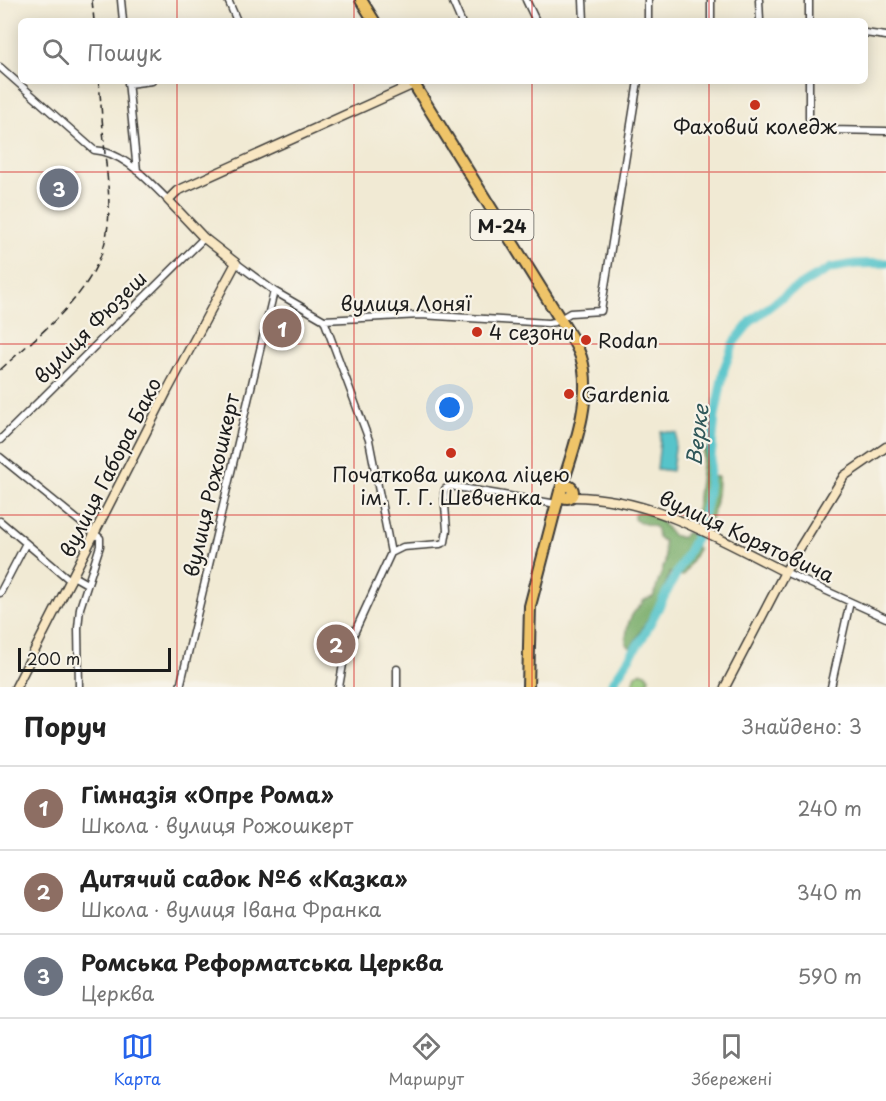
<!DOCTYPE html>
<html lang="uk">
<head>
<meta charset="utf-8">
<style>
	:root { --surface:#fff; --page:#f2f2f2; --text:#222; --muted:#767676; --line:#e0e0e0; --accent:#2563eb }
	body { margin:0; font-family:"Playpen Sans",sans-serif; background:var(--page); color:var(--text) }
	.scale { position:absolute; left:18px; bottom:15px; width:153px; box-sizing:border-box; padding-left:6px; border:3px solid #1c1c1c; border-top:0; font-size:16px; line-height:21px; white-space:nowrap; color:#1c1c1c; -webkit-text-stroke:4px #f7f3e8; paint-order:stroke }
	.you { position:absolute; left:450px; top:408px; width:21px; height:21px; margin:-15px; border:4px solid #fff; border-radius:50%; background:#1a73e8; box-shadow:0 0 0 9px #1a73e833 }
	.badge { display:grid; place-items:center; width:39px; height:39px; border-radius:50%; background:var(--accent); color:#fff; font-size:20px; font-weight:700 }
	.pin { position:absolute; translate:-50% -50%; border:3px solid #fff; box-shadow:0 2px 6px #0006 }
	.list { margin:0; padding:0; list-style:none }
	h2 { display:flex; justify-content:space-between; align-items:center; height:78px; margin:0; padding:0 24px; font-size:26px }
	h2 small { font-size:20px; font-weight:400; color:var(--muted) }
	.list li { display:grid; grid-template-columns:39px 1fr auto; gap:18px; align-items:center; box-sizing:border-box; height:84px; padding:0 24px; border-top:2px solid var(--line) }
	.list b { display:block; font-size:22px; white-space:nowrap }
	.list p { margin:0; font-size:20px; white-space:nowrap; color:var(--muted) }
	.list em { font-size:20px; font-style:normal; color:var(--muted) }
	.icon { flex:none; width:33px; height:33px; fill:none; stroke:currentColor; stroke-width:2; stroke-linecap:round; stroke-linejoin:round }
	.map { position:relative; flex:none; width:886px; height:687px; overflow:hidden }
	.search { position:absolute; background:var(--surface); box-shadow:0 3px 15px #0003; left:18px; right:18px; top:18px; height:66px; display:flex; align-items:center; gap:15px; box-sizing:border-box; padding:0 21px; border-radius:9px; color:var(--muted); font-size:22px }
	.sheet { height:330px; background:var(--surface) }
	nav { display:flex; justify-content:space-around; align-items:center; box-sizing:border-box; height:84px; border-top:2px solid var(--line); background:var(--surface); font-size:16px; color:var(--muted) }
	nav a { display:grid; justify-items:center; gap:3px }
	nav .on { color:var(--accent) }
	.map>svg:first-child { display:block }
</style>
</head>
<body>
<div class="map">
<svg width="886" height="687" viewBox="0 0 886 687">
	<rect width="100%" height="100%" fill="#f7f3e8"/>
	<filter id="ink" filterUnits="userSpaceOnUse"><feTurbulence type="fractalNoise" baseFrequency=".0167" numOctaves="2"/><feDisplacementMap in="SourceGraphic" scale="12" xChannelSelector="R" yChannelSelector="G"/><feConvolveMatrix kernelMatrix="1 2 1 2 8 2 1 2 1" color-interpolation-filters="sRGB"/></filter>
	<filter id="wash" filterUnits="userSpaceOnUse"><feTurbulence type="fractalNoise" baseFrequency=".008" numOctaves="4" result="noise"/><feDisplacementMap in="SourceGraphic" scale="24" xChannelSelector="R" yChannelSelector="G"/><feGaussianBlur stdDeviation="1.35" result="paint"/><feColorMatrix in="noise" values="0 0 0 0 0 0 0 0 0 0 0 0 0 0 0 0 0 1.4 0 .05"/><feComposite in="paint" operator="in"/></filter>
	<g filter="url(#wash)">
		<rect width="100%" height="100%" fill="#f1ead4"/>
		<path fill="#90c475" stroke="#567048" stroke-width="1.5" d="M 642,672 L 646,673 L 649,678 L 646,687 L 632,687 L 636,675 Z"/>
		<path fill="#74aa66" stroke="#486341" stroke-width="1.5" d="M 708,448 L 707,476 L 718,477 C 718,496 715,514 706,530 L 698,526 L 695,519 L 704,450 Z
			M 645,511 L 658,517 L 672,535 L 682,538 L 687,532 L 693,535 L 693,542 L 698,549 L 683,576 L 670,573 L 662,595 L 631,648 L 626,644 C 626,634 627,620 635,611 C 639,607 641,606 644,600 L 653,597 L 665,562 L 664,541 L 658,538 L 657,529 C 650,522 641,526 634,519 L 634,514 L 637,512 Z"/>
		<path fill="#56c4ca" stroke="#397073" stroke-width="1.5" d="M 661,431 L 677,433 L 672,471 L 657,469 Z"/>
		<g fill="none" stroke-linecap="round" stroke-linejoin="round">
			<path stroke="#56c4ca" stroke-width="9" d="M 610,687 L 643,637 L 699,531 L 707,500 L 715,416 L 724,369 L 734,342 L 752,320 L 790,291 L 831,268 L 855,264 L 886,263"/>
		</g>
	</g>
	<g filter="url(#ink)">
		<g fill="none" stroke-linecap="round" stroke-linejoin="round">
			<defs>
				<path id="street" d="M 121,0 L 123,21
					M 228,0 L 237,21
					M 452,0 L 461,21
					M 526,0 L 536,21
					M 583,0 L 584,21
					M 648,0 L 648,21
					M 711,0 L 711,21
					M 759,0 L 760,21
					M 809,21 L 809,0
					M 865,33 L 886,36
					M 0,67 L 94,150 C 124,152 147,180 168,200
					M 128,81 L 137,171
					M 809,81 L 809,118 L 814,127 L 828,130 L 886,131
					M 128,84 L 152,81
					M 236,263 L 274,291 L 324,320 L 421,315 L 548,323 L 555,322 L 570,313 L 601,311 L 638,81
					M 324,320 L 369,440 L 391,553 L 345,653 L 339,687
					M 0,440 L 204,238
					M 0,457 L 100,538 L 100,546 L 80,608 L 78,628 L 79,687
					M 0,521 L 71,581
					M 391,553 L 403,547 L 440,544 L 445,542 L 447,530 L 444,493 L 445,489 L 450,486 L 557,504
					M 785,572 L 886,618
					M 73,576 L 87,584
					M 0,593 L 26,543
					M 180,687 L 274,291
					M 397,687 L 397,669
					M 831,687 L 850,602"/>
				<path id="secondary" d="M 571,497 C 649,496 717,538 785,572
					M 16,687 L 167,391 L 236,263 L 204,238 L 168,200 L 177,191 L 414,84
					M 725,687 L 785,572 L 844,476 L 886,447"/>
				<path id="highway" d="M 361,0 L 374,21
					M 412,81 L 563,324 C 570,335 577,345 581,357 C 594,396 573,451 561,489
					M561 492a6 6 0 1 1 12 0a6 6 0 1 1-12 0Z
					M 528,687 L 530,606 L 560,491"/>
			</defs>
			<use href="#street" stroke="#3c3b38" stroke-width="9"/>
			<use href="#secondary" stroke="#3c3b38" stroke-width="11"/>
			<use href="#highway" stroke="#3c3b38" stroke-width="14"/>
			<use href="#street" stroke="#fff" stroke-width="6"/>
			<use href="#secondary" stroke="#f9e7c3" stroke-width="8"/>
			<use href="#highway" stroke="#efc469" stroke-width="10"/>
			<path stroke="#1c1c1c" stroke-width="1.5" stroke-dasharray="9 4.5" stroke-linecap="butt" d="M 92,0 L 94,21
				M 0,370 C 29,343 65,316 87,282 C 115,240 110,202 105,154 C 103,130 101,105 99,81"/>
		</g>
	</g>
	<path fill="none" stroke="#d62828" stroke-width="1.5" stroke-opacity="0.55" d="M 177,0 L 177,21M 354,0 L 354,21M 532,0 L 532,21M 709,0 L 709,21M 177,81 L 177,687M 354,81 L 354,687M 532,81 L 532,687M 709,81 L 709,687M 0,172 L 886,172M 0,344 L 886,344M 0,515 L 886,515"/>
	<g fill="#c8321e" stroke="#f7f3e8" stroke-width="2">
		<circle cx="755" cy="105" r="6"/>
		<circle cx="477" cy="332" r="6"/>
		<circle cx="586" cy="340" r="6"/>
		<circle cx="569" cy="394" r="6"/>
		<circle cx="451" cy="453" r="6"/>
	</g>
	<g text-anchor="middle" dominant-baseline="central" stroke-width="4.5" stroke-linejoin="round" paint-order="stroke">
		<rect fill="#f7f3e8" stroke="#5e5c59" stroke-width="1.5" x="470.5" y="210" width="63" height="30" rx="4.5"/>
		<g font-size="18" font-weight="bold" fill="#1c1c1c">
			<text x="502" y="225">М-24</text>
		</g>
		<g font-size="20" fill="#1c1c1c" stroke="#f7f3e8" text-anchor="start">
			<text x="755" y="126" text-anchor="middle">Фаховий коледж</text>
			<text x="489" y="332">4 сезони</text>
			<text x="598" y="340">Rodan</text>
			<text x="581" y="394">Gardenia</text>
			<text x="451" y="474" text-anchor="middle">Початкова школа ліцею<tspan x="451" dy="23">ім. Т. Г. Шевченка</tspan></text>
		</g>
		<g font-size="20" fill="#1c1c1c" stroke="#f7f3e8">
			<text x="406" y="303">вулиця Лоняї</text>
			<text transform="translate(90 327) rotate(-45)">вулиця Фюзеш</text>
			<text transform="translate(110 467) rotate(-63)">вулиця Габора Бако</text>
			<text transform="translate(211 485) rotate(-77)">вулиця Рожошкерт</text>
			<text transform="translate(747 536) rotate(25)">вулиця Корятовича</text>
		</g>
		<g font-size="21" font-style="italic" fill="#305759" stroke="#f7f3e8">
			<text transform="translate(696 435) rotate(-83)">Верке</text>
		</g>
	</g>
</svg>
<div class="scale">200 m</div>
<div class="you"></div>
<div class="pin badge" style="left:282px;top:328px;background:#8d6e63">1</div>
<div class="pin badge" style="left:336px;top:644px;background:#8d6e63">2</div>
<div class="pin badge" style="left:59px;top:188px;background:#6b7280">3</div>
<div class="search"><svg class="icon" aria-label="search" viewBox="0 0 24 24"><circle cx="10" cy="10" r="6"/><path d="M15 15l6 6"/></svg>Пошук</div>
</div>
<section class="sheet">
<h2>Поруч<small>Знайдено: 3</small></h2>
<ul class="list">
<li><span class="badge" style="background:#8d6e63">1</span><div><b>Гімназія «Опре Рома»</b><p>Школа · вулиця Рожошкерт</p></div><em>240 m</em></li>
<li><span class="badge" style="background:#8d6e63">2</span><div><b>Дитячий садок №6 «Казка»</b><p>Школа · вулиця Івана Франка</p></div><em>340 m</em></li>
<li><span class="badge" style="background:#6b7280">3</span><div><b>Ромська Реформатська Церква</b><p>Церква</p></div><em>590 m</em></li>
</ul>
</section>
<nav>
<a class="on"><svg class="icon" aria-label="map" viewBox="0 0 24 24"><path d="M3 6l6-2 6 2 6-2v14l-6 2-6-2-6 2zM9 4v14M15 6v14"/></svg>Карта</a>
<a><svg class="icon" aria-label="directions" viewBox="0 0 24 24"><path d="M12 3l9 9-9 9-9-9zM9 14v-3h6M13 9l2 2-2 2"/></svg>Маршрут</a>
<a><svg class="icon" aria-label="saved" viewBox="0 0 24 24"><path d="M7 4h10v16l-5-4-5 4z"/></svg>Збережені</a>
</nav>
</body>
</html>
